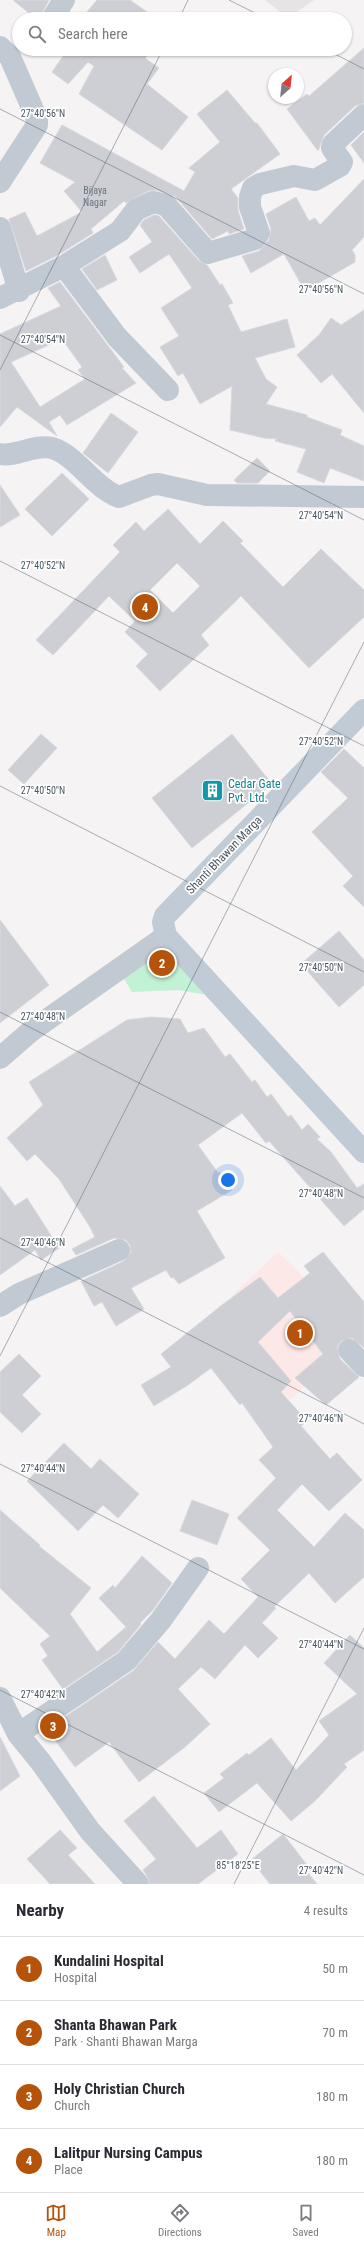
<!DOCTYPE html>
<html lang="en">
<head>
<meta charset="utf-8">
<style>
	:root { --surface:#fff; --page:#f7f7f7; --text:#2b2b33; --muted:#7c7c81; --line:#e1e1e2; --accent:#b45309 }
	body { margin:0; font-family:"Roboto Condensed",sans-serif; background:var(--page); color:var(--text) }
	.compass { position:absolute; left:268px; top:68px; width:36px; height:36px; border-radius:50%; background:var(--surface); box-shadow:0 1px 3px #0004; rotate:27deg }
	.you { position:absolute; left:228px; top:1180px; width:14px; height:14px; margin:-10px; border:3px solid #fff; border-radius:50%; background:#1a73e8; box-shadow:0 0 0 6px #1a73e833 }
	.badge { display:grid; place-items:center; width:26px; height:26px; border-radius:50%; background:var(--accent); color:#fff; font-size:13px; font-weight:700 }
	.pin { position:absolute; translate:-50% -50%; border:2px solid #fff; box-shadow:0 1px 4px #0006 }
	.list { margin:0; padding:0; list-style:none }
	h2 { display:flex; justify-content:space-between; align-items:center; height:52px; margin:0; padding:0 16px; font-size:17px }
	h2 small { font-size:13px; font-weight:400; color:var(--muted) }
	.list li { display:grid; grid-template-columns:26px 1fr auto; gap:12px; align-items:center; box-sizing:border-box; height:64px; padding:0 16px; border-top:1px solid var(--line) }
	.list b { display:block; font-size:15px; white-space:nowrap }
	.list p { margin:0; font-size:13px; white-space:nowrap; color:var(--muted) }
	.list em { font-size:13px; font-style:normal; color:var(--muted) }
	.icon { flex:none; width:22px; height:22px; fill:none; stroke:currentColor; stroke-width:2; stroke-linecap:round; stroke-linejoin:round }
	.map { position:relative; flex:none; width:364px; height:1884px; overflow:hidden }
	.search { position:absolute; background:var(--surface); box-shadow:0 1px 3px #0004; left:12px; right:12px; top:12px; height:44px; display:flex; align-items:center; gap:10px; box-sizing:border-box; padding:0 14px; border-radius:22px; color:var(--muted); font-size:15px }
	.sheet { height:308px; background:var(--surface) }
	nav { display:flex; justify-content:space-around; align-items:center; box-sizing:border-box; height:56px; border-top:1px solid var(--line); background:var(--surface); font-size:11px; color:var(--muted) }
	nav a { display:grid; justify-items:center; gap:2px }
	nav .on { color:var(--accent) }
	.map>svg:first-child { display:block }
</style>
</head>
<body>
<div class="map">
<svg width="364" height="1884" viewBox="0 0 364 1884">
	<rect width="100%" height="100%" fill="#f5f3f3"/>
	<path fill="#e6e4e5" d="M 265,0 L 314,0 L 288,18 Z"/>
	<path fill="#fce8e6" d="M 278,1252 L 299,1272 L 356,1341 L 290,1400 L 240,1344 L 259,1325 L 232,1296 Z"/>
	<path fill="#c3f1d5" d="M 166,950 L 213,996 L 179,990 L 132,992 L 123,977 Z"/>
	<path fill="#cdcfd5" stroke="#d7d9de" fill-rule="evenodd" d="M 13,0 L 49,0 L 39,19 L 36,19 Z
		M 97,0 L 130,0 L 157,19 L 81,19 Z
		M 364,48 L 364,103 L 355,106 L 324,135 L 318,151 L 287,109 L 307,94 L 309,96 Z
		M 68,49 L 152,49 L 145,58 L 159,68 L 147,84 L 188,117 L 162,150 L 79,94 L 94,66 L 88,62 L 68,84 L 52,72 Z
		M 227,90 L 255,123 L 257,123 L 280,154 L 231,189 L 238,198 L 238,211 L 244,229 L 229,234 L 228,231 L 212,239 L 175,196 L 156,190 L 148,191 L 126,203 L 124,201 L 91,229 L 93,233 L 58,255 L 26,271 L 9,219 L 25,212 L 37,236 L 82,212 L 64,191 L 75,182 L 40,163 L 62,125 L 184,191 L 195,172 L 189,168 L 220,142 L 197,114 Z
		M 364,132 L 364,163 L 351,145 Z
		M 364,179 L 364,237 L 352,250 L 355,255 L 355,262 L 305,291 L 284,254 L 251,273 L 242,256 L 259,251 L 269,240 L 271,229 L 266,214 L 296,197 L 309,221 L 315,218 L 320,225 Z
		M 154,215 L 159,216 L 199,261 L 207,265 L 220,285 L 222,284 L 233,303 L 228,305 L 241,332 L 287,319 L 295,347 L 255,358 L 266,379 L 277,387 L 266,404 L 307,415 L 307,417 L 342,430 L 340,435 L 364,446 L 364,481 L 330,468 L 324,483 L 297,472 L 306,449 L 275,441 L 277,439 L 264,438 L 230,430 L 232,386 L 200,404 L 183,373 L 178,376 L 160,347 L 179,336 L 161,308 L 192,288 L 169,254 L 140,273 L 129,257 L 152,242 L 140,225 L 144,220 Z
		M 105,255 L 117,280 L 97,290 L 82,269 Z
		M 60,282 L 124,367 L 122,368 L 136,383 L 67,425 L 60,415 L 49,422 L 57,436 L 17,407 L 0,427 L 0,334 L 61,306 L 48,288 ZM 62,339 L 82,367 L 78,370 L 85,379 L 40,407 L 11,362 Z
		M 364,310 L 364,413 L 332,374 L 321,383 L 297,355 L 319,335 L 331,318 L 341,325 Z
		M 111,413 L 138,432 L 108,473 L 83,453 Z
		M 257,458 L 270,471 L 258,483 L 237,483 L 234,480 Z
		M 62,473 L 89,499 L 52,536 L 25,509 Z
		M 0,485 L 20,515 L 0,527 Z
		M 168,509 L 200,544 L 223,521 L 243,541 L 240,543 L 283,587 L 321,549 L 364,590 L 364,617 L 309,668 L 241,596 L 201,635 L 209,645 L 160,691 L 136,666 L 148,654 L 125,632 L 135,621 L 109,596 L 53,655 L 36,640 L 120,552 L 113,545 L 136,522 L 144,531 ZM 177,563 L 200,586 L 173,613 L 150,590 Z
		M 41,734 L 57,748 L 24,784 L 8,770 Z
		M 232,734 L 272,784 L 192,848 L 152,798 Z
		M 344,749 L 364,768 L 364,907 L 343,886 L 353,876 L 312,832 L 348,798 L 321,772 Z
		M 0,920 L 49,985 L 0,1023 Z
		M 339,931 L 364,960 L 364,985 L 339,1007 L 301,964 Z
		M 151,1017 L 180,1019 L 188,1033 L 204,1028 L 225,1057 L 230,1054 L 252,1082 L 255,1080 L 267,1097 L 271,1094 L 288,1117 L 291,1115 L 302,1130 L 308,1124 L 320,1137 L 317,1139 L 331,1152 L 357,1188 L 364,1184 L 364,1209 L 344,1226 L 269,1141 L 266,1143 L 242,1113 L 198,1145 L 218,1173 L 220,1172 L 232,1190 L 197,1211 L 225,1258 L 179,1284 L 173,1277 L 171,1278 L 166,1270 L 131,1288 L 144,1309 L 116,1326 L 102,1302 L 94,1306 L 81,1281 L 124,1261 L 131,1252 L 130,1245 L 126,1240 L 114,1238 L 76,1255 L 72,1249 L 95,1237 L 90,1227 L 59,1179 L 35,1154 L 27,1161 L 7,1138 L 43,1105 L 29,1082 L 127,1020 Z
		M 0,1186 L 15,1206 L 27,1198 L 59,1248 L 41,1260 L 35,1250 L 0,1275 Z
		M 323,1252 L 364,1302 L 364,1348 L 352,1338 L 341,1341 L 337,1347 L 340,1359 L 359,1377 L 326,1405 L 295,1378 L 323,1354 L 290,1311 L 258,1342 L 291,1381 L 281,1392 L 307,1421 L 301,1426 L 330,1459 L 337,1453 L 362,1480 L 329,1511 L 302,1484 L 277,1510 L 314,1547 L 345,1513 L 364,1530 L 364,1577 L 335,1603 L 309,1573 L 274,1607 L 276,1608 L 262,1623 L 278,1638 L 258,1658 L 245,1645 L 215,1679 L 201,1667 L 178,1689 L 210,1724 L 185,1747 L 139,1782 L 109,1742 L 75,1767 L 47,1729 L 133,1671 L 158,1642 L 175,1659 L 209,1620 L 224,1634 L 258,1597 L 241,1579 L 270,1550 L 237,1518 L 276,1478 L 259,1460 L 273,1447 L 242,1403 L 240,1405 L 211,1368 L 188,1385 L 154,1406 L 141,1385 L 171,1367 L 161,1354 L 222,1305 L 260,1277 L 278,1298 L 310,1273 L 304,1266 Z
		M 19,1354 L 41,1376 L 22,1395 L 41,1414 L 22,1433 L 0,1412 L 0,1372 Z
		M 64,1443 L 91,1469 L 100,1459 L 139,1494 L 118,1518 L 103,1505 L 78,1531 L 27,1481 Z
		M 192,1500 L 229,1514 L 217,1545 L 180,1531 Z
		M 0,1510 L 40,1545 L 39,1546 L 91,1588 L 70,1614 L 97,1652 L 126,1627 L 99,1598 L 113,1585 L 115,1588 L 142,1556 L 172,1583 L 153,1610 L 140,1623 L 141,1624 L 118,1652 L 63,1689 L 42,1660 L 48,1656 L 40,1644 L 50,1636 L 0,1588 Z
		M 350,1635 L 364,1648 L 364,1750 L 344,1764 L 347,1767 L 315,1801 L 291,1821 L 257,1783 L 219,1812 L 204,1793 L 224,1778 L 220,1774 L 247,1753 L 249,1755 L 271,1738 L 296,1770 L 329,1735 L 319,1721 L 357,1694 L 324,1663 Z
		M 0,1737 L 20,1776 L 0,1791 Z
		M 154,1796 L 197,1848 L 221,1830 L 238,1854 L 198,1884 L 150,1884 L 147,1876 L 143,1870 L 156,1859 L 124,1821 Z
		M 60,1830 L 77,1848 L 68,1855 L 95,1884 L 50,1884 L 27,1859 Z
		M 283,1834 L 307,1865 L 303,1867 L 317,1884 L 270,1884 L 251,1860 Z"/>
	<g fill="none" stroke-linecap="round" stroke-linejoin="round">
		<path stroke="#c1cad2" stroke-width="22" d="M 52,19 L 64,0
			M 0,47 L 10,57 L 37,119 L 37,125 L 0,182
			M 0,228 L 19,291
			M 64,266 L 117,337 L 168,390
			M 0,298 L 64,266 L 120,231 L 136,210 L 153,202 L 166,205 L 208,253 L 255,239 L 259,233 L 250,207 L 250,197 L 253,188 L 260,184 L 294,176 L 315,180 L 340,166 L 342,162 L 332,148 L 333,144 L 364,115
			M 0,454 C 17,457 34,444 52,448 C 76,455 93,487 119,497 L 151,485 L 158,484 L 207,495 L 364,497
			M 0,1058 L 31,1031 L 166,936
			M 0,1306 L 19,1294 L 119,1250
			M 349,1350 L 364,1366
			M 0,1698 L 18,1734 L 40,1761 L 90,1831 L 138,1884
			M 18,1734 L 126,1661 L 161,1620 L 198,1568"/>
		<path stroke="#c1cbd6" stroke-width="22" d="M 364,710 L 165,916 L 163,922 L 166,936 L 364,1152"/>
	</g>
	<path fill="none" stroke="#4a5661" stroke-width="1" stroke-opacity="0.45" d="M 229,0 L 267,19M 179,19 L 188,0M 325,49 L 364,69M 0,109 L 364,294M 0,335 L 364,520M 0,370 L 163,49M 0,561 L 364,746M 0,786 L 364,972M 0,1012 L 364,1198M 0,1238 L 364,1424M 0,1356 L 364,642M 0,1464 L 364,1649M 0,1690 L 364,1875M 234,1884 L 364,1628"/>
	<defs>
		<symbol id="building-square" viewBox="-11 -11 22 22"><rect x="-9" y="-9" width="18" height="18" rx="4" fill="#0f9aa8" stroke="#fff"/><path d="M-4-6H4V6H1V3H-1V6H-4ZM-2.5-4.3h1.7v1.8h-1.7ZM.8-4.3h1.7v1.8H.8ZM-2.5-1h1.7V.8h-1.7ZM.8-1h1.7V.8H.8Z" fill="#fff"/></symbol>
	</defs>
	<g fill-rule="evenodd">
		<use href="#building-square" x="200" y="778" width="25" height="25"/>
	</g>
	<g text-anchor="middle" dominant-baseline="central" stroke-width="3.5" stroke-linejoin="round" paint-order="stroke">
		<g font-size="10" fill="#6b747e">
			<text x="95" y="190">Bijaya<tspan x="95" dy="12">Nagar</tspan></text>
		</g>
		<g font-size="12" fill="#0d838f" stroke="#fff" text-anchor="start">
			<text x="228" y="784">Cedar Gate<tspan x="228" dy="14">Pvt. Ltd.</tspan></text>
		</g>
		<g font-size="12" fill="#4a5661" stroke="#fff">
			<text transform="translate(224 855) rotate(-46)">Shanti Bhawan Marga</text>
		</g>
	</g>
	<g font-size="10" text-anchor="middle" fill="#4a5661" stroke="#fff" stroke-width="3.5" stroke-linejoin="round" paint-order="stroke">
		<text x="43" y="117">27°40'56"N</text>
		<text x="321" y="293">27°40'56"N</text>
		<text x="43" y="343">27°40'54"N</text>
		<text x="321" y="519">27°40'54"N</text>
		<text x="43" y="569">27°40'52"N</text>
		<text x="321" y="745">27°40'52"N</text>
		<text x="43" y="794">27°40'50"N</text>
		<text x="321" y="971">27°40'50"N</text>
		<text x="43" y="1020">27°40'48"N</text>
		<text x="321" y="1197">27°40'48"N</text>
		<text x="43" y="1246">27°40'46"N</text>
		<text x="321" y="1422">27°40'46"N</text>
		<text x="43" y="1472">27°40'44"N</text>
		<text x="321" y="1648">27°40'44"N</text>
		<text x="43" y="1698">27°40'42"N</text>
		<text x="238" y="1869">85°18'25"E</text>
		<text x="321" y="1874">27°40'42"N</text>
	</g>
</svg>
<svg class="compass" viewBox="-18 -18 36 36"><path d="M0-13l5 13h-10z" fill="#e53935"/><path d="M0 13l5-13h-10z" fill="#7c7c81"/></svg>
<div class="you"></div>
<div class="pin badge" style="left:300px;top:1333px">1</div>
<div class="pin badge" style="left:162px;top:963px">2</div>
<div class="pin badge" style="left:53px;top:1726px">3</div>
<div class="pin badge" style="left:145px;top:607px">4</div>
<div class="search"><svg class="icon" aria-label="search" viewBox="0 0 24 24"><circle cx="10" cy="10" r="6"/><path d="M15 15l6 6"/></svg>Search here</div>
</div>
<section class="sheet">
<h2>Nearby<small>4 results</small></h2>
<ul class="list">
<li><span class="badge">1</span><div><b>Kundalini Hospital</b><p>Hospital</p></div><em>50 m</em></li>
<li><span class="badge">2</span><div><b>Shanta Bhawan Park</b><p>Park · Shanti Bhawan Marga</p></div><em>70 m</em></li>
<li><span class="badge">3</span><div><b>Holy Christian Church</b><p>Church</p></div><em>180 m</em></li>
<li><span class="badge">4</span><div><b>Lalitpur Nursing Campus</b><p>Place</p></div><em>180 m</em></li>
</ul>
</section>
<nav>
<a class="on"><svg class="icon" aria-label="map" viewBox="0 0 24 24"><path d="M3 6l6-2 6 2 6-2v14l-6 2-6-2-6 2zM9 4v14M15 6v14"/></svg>Map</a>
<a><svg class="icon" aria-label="directions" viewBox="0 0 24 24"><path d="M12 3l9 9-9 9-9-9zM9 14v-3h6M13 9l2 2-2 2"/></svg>Directions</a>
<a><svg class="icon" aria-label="saved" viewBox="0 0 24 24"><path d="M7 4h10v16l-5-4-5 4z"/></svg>Saved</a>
</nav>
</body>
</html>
